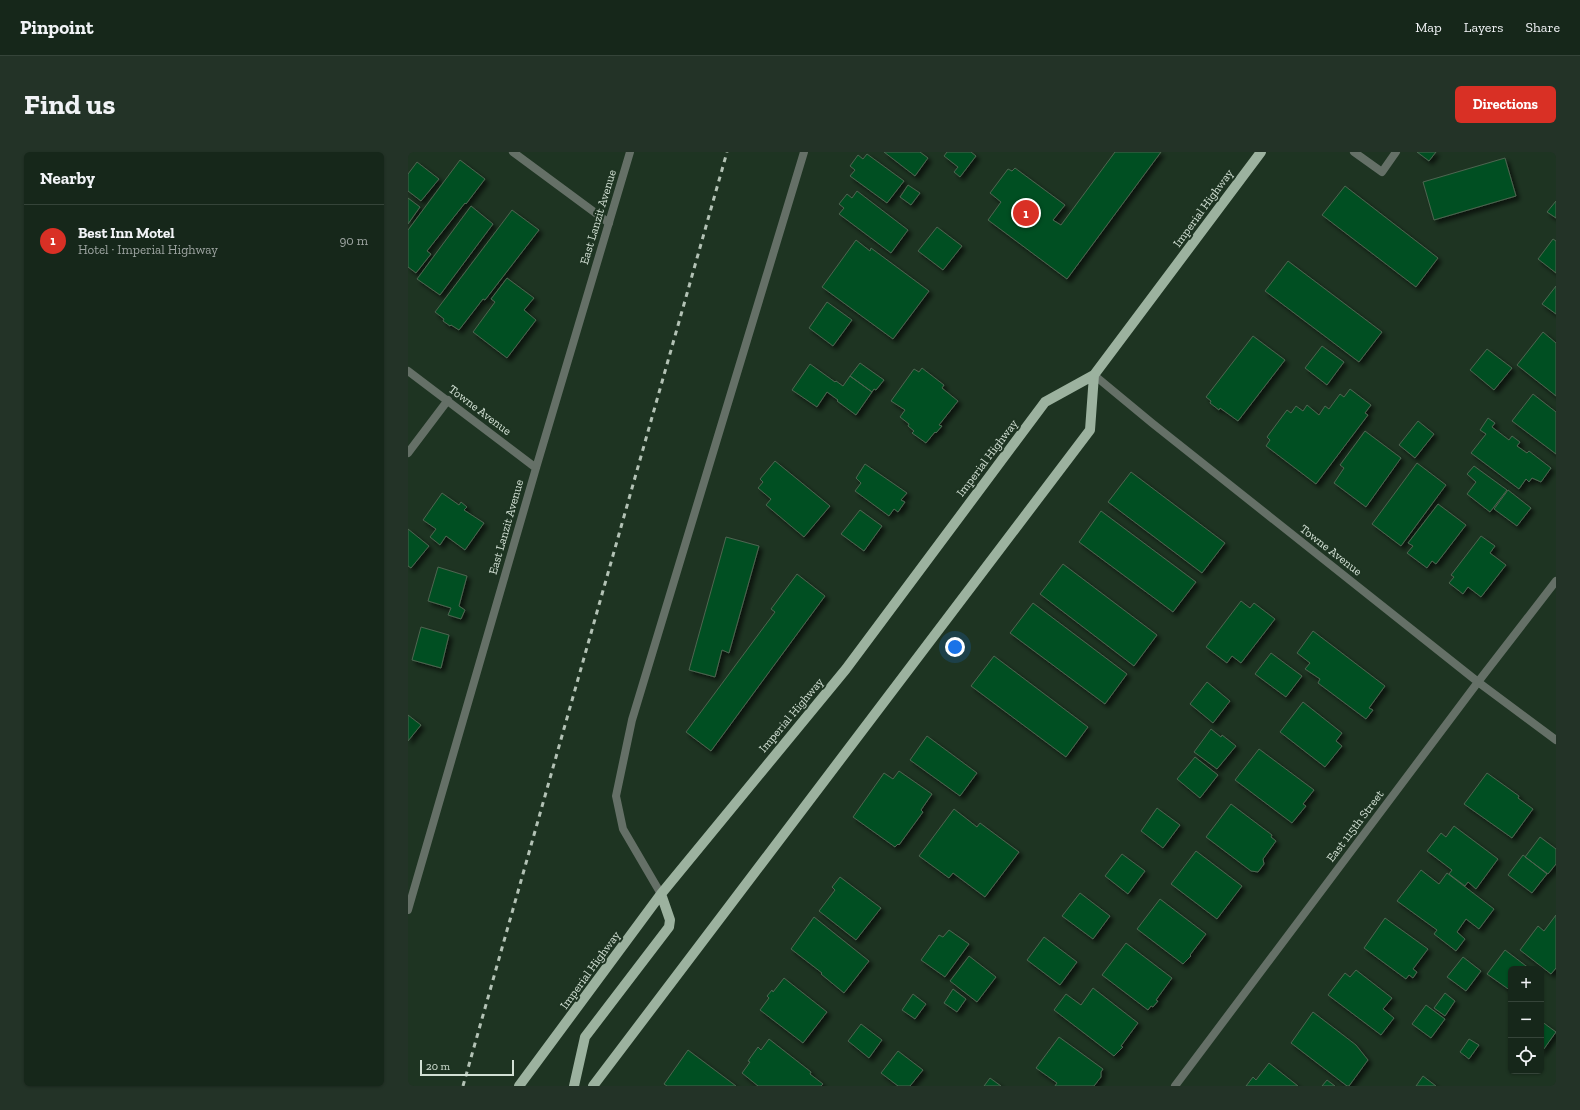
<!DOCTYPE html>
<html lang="en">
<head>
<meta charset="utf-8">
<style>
	:root { --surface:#16271a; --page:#233327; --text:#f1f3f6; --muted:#9ea5a2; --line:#354439; --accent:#d93025 }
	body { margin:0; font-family:"Zilla Slab",serif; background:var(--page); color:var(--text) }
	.controls { position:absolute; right:12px; bottom:12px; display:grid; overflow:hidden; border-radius:6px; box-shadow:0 1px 3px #0004 }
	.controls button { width:36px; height:36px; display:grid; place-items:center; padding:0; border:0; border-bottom:1px solid var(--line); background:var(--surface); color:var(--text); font:20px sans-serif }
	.scale { position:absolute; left:12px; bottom:10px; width:94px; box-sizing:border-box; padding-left:4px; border:2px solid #d2e0d4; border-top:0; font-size:11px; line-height:14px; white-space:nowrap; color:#d2e0d4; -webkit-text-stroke:3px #1e3422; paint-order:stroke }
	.you { position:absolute; left:547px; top:495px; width:14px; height:14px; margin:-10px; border:3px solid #fff; border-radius:50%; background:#1a73e8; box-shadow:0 0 0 6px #1a73e833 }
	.badge { display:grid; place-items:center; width:26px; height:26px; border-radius:50%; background:var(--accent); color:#fff; font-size:13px; font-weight:700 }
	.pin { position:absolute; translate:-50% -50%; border:2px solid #fff; box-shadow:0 1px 4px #0006 }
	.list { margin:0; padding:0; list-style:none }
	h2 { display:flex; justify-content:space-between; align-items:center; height:52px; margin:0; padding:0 16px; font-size:17px }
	h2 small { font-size:13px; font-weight:400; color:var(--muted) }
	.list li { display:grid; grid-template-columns:26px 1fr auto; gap:12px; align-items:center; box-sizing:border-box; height:72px; padding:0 16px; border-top:1px solid var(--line) }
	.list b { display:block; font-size:15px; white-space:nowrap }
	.list p { margin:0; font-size:13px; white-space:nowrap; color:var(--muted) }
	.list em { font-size:13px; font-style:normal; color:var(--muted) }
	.icon { flex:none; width:22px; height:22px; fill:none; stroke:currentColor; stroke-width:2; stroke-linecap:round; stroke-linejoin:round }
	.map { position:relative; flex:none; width:1148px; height:934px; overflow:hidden; border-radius:6px }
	header { display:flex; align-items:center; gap:24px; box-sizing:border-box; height:56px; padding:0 20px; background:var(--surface); border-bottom:1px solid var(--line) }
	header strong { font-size:19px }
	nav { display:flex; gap:22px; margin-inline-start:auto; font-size:14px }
	.intro { display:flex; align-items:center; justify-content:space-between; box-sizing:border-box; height:96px; padding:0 24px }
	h1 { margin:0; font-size:28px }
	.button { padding:10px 18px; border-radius:6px; background:var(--accent); color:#fff; font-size:14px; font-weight:700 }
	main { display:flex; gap:24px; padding:0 24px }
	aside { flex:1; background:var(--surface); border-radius:6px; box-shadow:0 1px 3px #0004 }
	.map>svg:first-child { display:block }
</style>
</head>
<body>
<header>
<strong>Pinpoint</strong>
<nav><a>Map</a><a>Layers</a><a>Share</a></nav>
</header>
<div class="intro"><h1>Find us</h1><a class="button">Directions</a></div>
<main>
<aside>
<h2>Nearby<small></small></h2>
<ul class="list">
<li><span class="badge">1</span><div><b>Best Inn Motel</b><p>Hotel · Imperial Highway</p></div><em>90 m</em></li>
</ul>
</aside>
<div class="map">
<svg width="1148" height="934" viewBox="0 0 1148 934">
	<defs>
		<filter id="shadow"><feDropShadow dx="3.5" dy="3.5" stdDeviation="2" flood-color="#0009"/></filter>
	</defs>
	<rect width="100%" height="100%" fill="#1e3422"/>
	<path fill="#054f21" stroke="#4d6551" filter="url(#shadow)" d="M 476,0 L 512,0 L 520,6 L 507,24 Z
		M 539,0 L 563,0 L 568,4 L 552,25 L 546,20 L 550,15 L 536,4 Z
		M 707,0 L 753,0 L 659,127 L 580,68 L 593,50 L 582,41 L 600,17 L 604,19 L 607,16 L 657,53 L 645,68 L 653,73 Z
		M 1009,0 L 1028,0 L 1021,9 Z
		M 459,2 L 496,29 L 479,51 L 442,24 L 447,18 L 442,14 L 450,3 L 455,7 Z
		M 1097,6 L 1108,44 L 1026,68 L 1015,30 Z
		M 52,8 L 77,27 L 58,52 L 57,51 L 19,99 L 23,102 L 8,121 L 0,115 L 0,78 Z
		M 9,10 L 31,27 L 13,49 L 0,39 L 0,22 Z
		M 500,33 L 512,41 L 503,53 L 492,45 Z
		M 937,34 L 1030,106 L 1008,135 L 914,63 Z
		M 449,39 L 500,78 L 483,101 L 431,62 L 436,56 L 431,52 L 439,42 L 444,46 Z
		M 0,46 L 12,55 L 0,72 Z
		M 1148,49 L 1148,66 L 1139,60 Z
		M 63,54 L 85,72 L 32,143 L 9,127 Z
		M 104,58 L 131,78 L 77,148 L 75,147 L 51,178 L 43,173 L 42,174 L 35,169 L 36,167 L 27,160 Z
		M 529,75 L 554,94 L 535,118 L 510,99 Z
		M 1145,87 L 1148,89 L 1148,121 L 1130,107 Z
		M 448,88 L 462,99 L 463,96 L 521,139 L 485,187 L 414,135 Z
		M 880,109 L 974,180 L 951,210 L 857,139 Z
		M 99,126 L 126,146 L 116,158 L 128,168 L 99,206 L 65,180 L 87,150 L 83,147 Z
		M 1148,134 L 1148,162 L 1134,152 Z
		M 419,150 L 444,168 L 425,194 L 401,176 Z
		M 1135,180 L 1148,191 L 1148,244 L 1109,213 Z
		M 845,184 L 877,208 L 830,269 L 812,256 L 811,258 L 802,251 L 803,249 L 798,245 Z
		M 914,194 L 936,210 L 919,233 L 897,216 Z
		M 1079,197 L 1104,216 L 1086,238 L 1062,218 Z
		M 452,211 L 476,228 L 468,238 L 466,237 L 464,240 L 442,224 Z
		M 402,212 L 427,230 L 428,229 L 435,234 L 442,224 L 464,240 L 448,263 L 429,249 L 430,248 L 419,240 L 409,255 L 384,238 Z
		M 514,216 L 536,233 L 534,236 L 550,249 L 531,273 L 534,274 L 528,281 L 527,280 L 518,291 L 504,281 L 506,279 L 500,274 L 501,272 L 492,265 L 497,258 L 483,249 L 506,217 L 511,220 Z
		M 942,237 L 963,253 L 957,261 L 960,263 L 908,332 L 858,294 L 862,288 L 859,285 L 879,258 L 883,261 L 888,254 L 895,259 L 899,253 L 911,263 L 917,254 L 921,257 L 932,242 L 936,245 Z
		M 1125,242 L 1148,260 L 1148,302 L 1104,269 Z
		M 1080,266 L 1087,271 L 1084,275 L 1101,288 L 1104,284 L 1112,290 L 1109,294 L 1119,301 L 1121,299 L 1143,316 L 1133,330 L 1124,326 L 1121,330 L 1118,327 L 1111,337 L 1063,301 L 1078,282 L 1072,278 Z
		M 1010,269 L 1026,282 L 1007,306 L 991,293 Z
		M 957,279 L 993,306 L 958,355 L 926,331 L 936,316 L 932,313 Z
		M 367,309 L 422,354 L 396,385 L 358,353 L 363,347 L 350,336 L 355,330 L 352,327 Z
		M 1009,311 L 1038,333 L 993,394 L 964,372 Z
		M 457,312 L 499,341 L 493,348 L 497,350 L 490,360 L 486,357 L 481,364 L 447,339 L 453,331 L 448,326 Z
		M 1066,314 L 1099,338 L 1082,360 L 1059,342 L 1068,330 L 1059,322 Z
		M 723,320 L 817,391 L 794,421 L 700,350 Z
		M 1100,338 L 1123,356 L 1109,374 L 1086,357 Z
		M 34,341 L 51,353 L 53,350 L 59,355 L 56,358 L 76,371 L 57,398 L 38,384 L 32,393 L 22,385 L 28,377 L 15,368 Z
		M 1030,352 L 1058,373 L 1028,412 L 1024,409 L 1019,416 L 999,401 L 1005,394 L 1000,391 Z
		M 452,358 L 474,374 L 456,399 L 433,382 Z
		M 693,359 L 788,430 L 765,460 L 671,390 Z
		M 0,377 L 21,394 L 3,416 L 0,414 Z
		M 1073,384 L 1087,394 L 1082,401 L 1098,413 L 1073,445 L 1060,435 L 1055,442 L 1041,431 L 1046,425 L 1043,423 Z
		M 318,385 L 351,394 L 321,501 L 314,498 L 307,525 L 281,518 Z
		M 655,412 L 749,483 L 726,514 L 632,442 Z
		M 30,415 L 59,424 L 51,454 L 57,458 L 53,467 L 40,463 L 43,456 L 20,449 Z
		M 389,422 L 417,444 L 303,599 L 278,580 L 367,460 L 363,457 Z
		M 833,449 L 842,456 L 846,451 L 867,467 L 833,511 L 824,504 L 819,511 L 798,495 Z
		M 625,451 L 719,522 L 697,552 L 602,481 Z
		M 13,475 L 41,483 L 33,516 L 4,508 Z
		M 905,479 L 977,534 L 961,556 L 965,558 L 958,567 L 910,531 L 912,527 L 897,517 L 902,511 L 889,501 Z
		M 863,501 L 894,524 L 878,545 L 847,522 Z
		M 586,504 L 680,575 L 658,605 L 563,534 Z
		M 799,530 L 822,549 L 805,571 L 782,552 Z
		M 895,550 L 934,581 L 928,589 L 934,594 L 917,615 L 872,580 Z
		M 0,563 L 13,573 L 0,589 Z
		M 803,577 L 813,585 L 814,583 L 828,594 L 809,617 L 786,600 Z
		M 519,584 L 569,621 L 552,644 L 502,608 Z
		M 851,597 L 906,638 L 895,652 L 898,654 L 884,671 L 827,628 Z
		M 787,605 L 810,623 L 792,646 L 769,627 Z
		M 491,619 L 524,642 L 513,658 L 515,660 L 491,693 L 490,692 L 487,695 L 445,665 L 476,621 L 485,627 Z
		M 1079,621 L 1111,644 L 1110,646 L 1125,657 L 1104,686 L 1056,652 Z
		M 823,652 L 864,683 L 863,685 L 868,689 L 855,707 L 856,712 L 850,720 L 843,719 L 798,685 Z
		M 749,656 L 772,673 L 755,696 L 733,679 Z
		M 546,657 L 569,675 L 572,671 L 611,700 L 577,745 L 545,721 L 541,726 L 511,704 Z
		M 1046,674 L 1090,707 L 1068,737 L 1060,730 L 1057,734 L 1041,722 L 1044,718 L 1019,699 L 1033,681 L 1038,685 Z
		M 1132,685 L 1148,697 L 1148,712 L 1140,722 L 1117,705 Z
		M 788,699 L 834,734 L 809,767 L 763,732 Z
		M 714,702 L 737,719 L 720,742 L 697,724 Z
		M 1115,703 L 1139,722 L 1124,741 L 1100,723 Z
		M 1013,718 L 1031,732 L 1039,721 L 1086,757 L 1071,777 L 1058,767 L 1049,780 L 1057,787 L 1048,799 L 1026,782 L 1029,778 L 989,749 Z
		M 432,725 L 473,756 L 448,788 L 411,759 L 427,738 L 424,735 Z
		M 672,741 L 702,764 L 685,787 L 654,764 Z
		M 752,747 L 798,782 L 782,803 L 783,804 L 775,812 L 729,777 Z
		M 1148,763 L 1148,816 L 1143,822 L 1112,798 L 1130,774 L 1136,779 Z
		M 406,765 L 461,809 L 436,841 L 413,822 L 414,821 L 383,797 Z
		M 977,766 L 1020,797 L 1005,817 L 1009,820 L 1005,826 L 1001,823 L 998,827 L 956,796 Z
		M 541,778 L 561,792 L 537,825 L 513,808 L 531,783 L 535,785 Z
		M 636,785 L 669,810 L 652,833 L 619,808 Z
		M 718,791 L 764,826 L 748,848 L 750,849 L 745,855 L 743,854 L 740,858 L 694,823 Z
		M 1097,798 L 1122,817 L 1103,817 L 1103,839 L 1079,822 Z
		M 561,804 L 588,825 L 569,850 L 542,829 Z
		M 1055,805 L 1073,819 L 1058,839 L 1039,825 Z
		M 948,818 L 984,846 L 975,857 L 986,866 L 973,883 L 920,843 L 937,821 L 942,825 Z
		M 376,826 L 419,860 L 395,891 L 352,858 L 361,846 L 359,844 L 364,838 L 365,840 Z
		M 685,836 L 730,871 L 713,894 L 715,895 L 706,904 L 646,858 L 658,842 L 673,853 Z
		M 545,837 L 558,847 L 549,860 L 536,851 Z
		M 1037,841 L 1047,849 L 1037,864 L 1026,856 Z
		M 505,842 L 518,852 L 507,867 L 494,858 Z
		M 1018,853 L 1037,867 L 1023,886 L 1004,872 Z
		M 905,860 L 948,893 L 960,908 L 941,934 L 939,934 L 883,891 Z
		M 1133,869 L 1148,880 L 1133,901 Z
		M 453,872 L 474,888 L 461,906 L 440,889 Z
		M 651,885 L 695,917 L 693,920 L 693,925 L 686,934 L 647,934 L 649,931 L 628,916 Z
		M 361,887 L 403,920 L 402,922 L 415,932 L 413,934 L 350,934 L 334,921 L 342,910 L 340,909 L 350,895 L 353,898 Z
		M 1061,887 L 1071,893 L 1061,907 L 1052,900 Z
		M 280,898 L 328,934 L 259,934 L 256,932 Z
		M 490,899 L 515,918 L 502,934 L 490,934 L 473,921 Z
		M 861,911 L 890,934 L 838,934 L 845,925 L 848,928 Z
		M 1015,924 L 1028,934 L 1008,934 Z
		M 582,926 L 593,934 L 576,934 Z
		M 919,928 L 927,934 L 914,934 Z"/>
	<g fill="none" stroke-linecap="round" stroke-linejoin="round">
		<path stroke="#657067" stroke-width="8" d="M 105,0 L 201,71
			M 946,0 L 974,20 L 988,0"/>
		<path stroke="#657067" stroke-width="8" d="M 0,219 L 128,316
			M 686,223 L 744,271 L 1070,530 L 1148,588
			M 0,301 L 40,248
			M 253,742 L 215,677 L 208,644 L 224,568 L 396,0
			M 0,758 L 128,316 L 222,0
			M 767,934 L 1070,530 L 1148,429"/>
		<path stroke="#9cb29f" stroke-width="10" d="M 111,934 L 253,742 L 438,517 L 637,250 L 686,223 L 853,0
			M 166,934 L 177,885 L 261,775 L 262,768 L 253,742
			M 185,934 L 682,278 L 686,223"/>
		<path stroke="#b3c2b5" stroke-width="3" stroke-dasharray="5 5" stroke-linecap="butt" d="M 55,934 L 319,0"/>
	</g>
	<g text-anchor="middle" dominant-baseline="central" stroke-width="4" stroke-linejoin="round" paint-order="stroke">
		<g font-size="12" fill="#d2e0d4" stroke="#1e3422">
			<text transform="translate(795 56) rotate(-54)">Imperial Highway</text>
			<text transform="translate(190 65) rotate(-73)">East Lanzit Avenue</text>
			<text transform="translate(72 258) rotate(37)">Towne Avenue</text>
			<text transform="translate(579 306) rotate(-53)">Imperial Highway</text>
			<text transform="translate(98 375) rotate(-74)">East Lanzit Avenue</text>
			<text transform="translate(923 398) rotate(38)">Towne Avenue</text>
			<text transform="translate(383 563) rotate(-50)">Imperial Highway</text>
			<text transform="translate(947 674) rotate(-53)">East 115th Street</text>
			<text transform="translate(182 818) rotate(-54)">Imperial Highway</text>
		</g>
	</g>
</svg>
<div class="controls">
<button>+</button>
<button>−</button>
<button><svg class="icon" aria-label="locate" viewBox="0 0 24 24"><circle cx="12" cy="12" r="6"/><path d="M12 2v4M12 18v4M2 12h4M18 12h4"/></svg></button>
</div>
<div class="scale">20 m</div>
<div class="you"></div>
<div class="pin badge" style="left:618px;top:61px">1</div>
</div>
</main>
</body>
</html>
